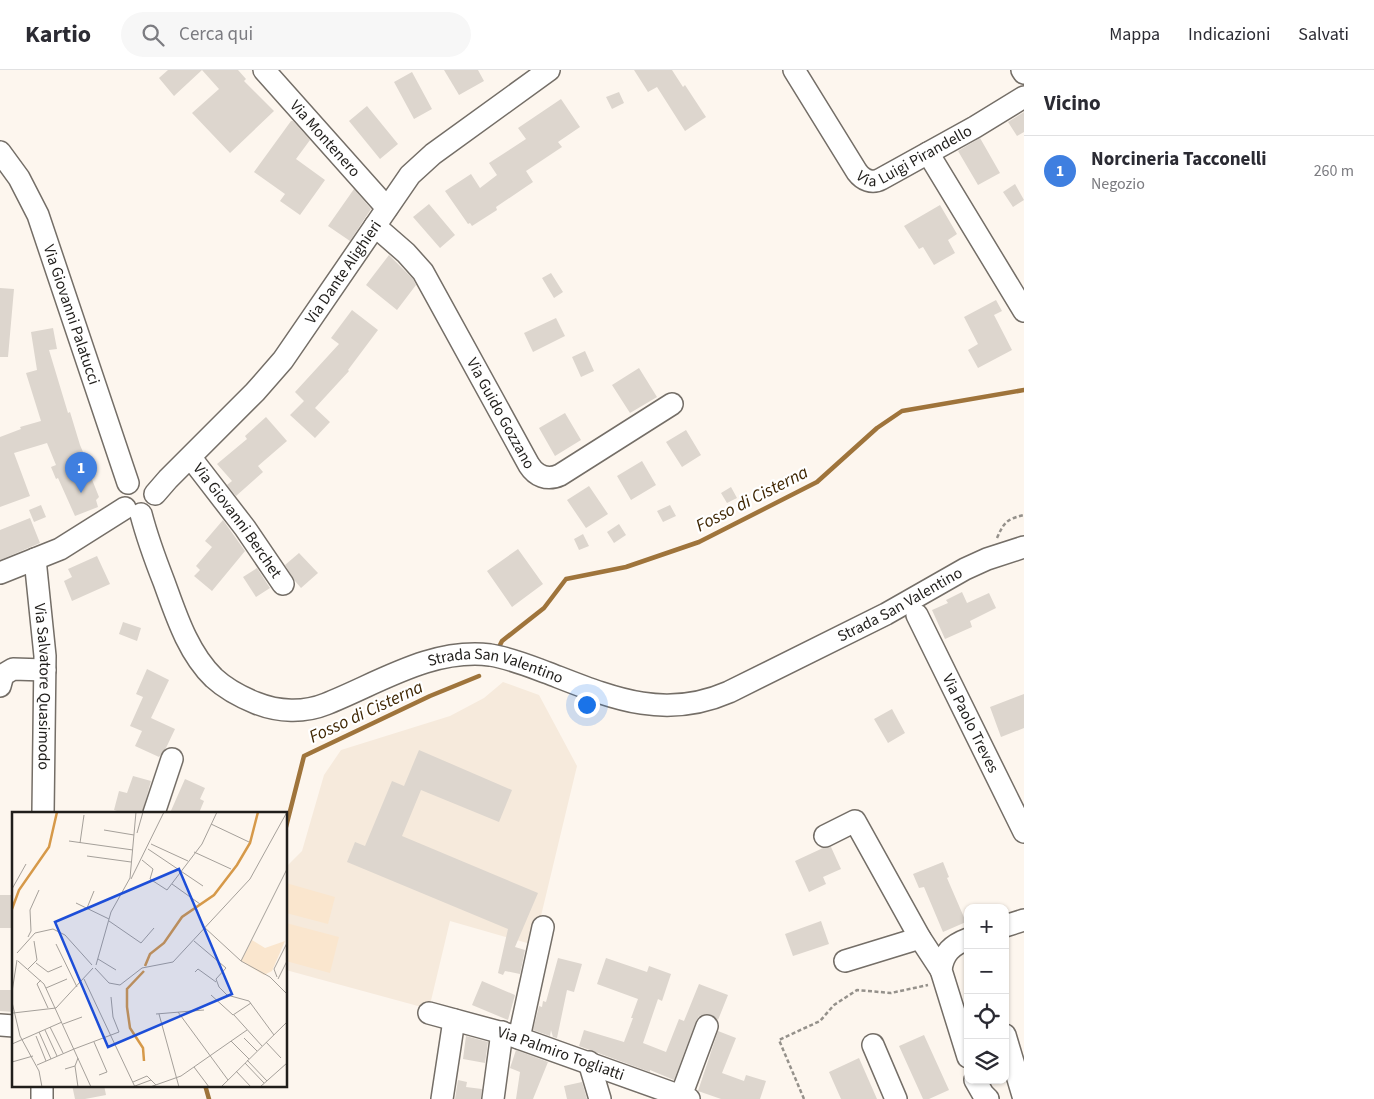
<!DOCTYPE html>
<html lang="it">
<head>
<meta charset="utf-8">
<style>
	:root { --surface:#fff; --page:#f7f7f7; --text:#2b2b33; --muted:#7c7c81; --line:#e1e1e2; --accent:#b45309 }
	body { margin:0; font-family:"Source Sans 3",sans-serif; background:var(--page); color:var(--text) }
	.controls { position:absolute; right:15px; bottom:15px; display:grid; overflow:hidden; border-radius:10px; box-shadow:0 1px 4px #0004 }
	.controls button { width:45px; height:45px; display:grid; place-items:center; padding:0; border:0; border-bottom:1px solid var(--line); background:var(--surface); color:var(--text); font:25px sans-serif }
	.you { position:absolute; left:586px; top:634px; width:18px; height:18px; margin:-12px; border:4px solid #fff; border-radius:50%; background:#1a73e8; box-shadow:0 0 0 8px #1a73e833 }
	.badge { display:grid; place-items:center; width:32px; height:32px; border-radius:50%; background:var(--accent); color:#fff; font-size:16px; font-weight:700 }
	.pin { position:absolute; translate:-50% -41px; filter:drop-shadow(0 1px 2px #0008) }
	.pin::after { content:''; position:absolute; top:26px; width:18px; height:15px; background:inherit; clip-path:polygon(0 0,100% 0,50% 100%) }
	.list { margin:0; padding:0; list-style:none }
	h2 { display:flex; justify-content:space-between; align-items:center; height:65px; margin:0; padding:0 20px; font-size:21px }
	h2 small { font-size:16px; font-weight:400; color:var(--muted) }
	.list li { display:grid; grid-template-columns:32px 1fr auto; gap:15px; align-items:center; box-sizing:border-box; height:70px; padding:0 20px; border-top:1px solid var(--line) }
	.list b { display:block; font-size:19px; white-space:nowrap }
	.list p { margin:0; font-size:16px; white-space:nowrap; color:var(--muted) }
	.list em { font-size:16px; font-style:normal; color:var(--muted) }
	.icon { flex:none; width:28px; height:28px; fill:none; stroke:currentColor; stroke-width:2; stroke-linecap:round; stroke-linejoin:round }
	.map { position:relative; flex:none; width:1024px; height:1029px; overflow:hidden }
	header { display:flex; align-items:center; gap:30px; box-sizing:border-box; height:70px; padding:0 25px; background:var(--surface); border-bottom:1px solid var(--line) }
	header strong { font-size:24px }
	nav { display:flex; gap:28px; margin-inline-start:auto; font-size:18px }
	.search { width:350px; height:45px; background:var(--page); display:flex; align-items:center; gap:12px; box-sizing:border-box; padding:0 18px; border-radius:28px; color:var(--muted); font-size:19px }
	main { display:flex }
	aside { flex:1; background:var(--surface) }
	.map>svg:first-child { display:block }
</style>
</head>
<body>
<header>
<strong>Kartio</strong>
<div class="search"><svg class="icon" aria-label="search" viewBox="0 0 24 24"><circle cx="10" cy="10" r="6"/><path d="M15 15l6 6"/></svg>Cerca qui</div>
<nav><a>Mappa</a><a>Indicazioni</a><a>Salvati</a></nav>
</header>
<main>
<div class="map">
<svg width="1024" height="1029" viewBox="0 0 1024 1029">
	<rect width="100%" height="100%" fill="#fdf6ee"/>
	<path fill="#f6eadc" d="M 503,612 L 539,625 L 577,696 L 534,875 L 450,851 L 429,939 L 286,900 L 286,797 L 302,781 L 324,705 L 341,680 L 450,646 L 484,628 Z"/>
	<path fill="#fae6ce" d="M 286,813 L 335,827 L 328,854 L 286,843 Z
		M 286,853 L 339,867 L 330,903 L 286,891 Z"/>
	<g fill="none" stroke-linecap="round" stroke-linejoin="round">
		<path stroke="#9f743b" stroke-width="4.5" d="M 500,575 L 502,571 L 544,538 L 566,509 L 626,497 L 699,472 L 817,412 L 877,358 L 902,341 L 1024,320
			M 286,757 L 304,686 L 430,626 L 479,606
			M 205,1015 L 209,1029"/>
	</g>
	<path fill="#ddd6ce" d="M 168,0 L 238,0 L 246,9 L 244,11 L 274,41 L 230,83 L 192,43 L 219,19 L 202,0 L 174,26 L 159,8 Z
		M 444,0 L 478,0 L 484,11 L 459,25 Z
		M 634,0 L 672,0 L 683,17 L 685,15 L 706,47 L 685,61 L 657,17 L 648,22 Z
		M 412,2 L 432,39 L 414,49 L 394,12 Z
		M 619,22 L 624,33 L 612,39 L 606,27 Z
		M 561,29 L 580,57 L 558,72 L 562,77 L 526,101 L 533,112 L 496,137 L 497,140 L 472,156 L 470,153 L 468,154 L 445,121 L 471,104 L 480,118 L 497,105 L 489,93 L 526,69 L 518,58 Z
		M 367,36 L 398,74 L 380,89 L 349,51 Z
		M 1024,42 L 1024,62 L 1017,66 L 1008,52 Z
		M 291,51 L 293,51 L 310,70 L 296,89 L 325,110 L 300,145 L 280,131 L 285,124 L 254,102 Z
		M 980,68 L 1000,103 L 978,115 L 958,81 Z
		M 1015,114 L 1024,130 L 1013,137 L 1003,122 Z
		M 354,119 L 371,139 L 350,171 L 328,156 Z
		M 429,134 L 455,165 L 440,178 L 413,147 Z
		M 940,135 L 957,164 L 948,170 L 955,183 L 934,195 L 923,177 L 919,179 L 904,156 Z
		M 389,185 L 413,209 L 416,215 L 397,240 L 366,215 Z
		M 551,203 L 563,222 L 554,228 L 542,208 Z
		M 0,218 L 14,219 L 8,287 L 0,287 Z
		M 996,230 L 1002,241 L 994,245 L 1012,280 L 978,298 L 968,280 L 978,274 L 964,247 Z
		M 352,240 L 378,260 L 348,300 L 349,301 L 315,338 L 330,352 L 315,368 L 290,345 L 304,331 L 295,322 L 339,274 L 331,268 Z
		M 556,248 L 565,266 L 533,282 L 524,263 Z
		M 53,258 L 57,279 L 49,280 L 68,343 L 70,342 L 80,375 L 89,396 L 87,397 L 99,427 L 96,430 L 98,437 L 75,446 L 58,408 L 56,409 L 51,397 L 56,395 L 47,373 L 14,383 L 30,426 L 0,437 L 0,367 L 21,359 L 20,357 L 41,351 L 26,303 L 37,300 L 31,262 Z
		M 585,281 L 594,301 L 581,307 L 572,287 Z
		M 639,298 L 657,327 L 630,343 L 612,315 Z
		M 565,343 L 581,370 L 555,386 L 539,358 Z
		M 266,347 L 287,371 L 258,396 L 263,402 L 236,426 L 227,415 L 232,411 L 217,394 L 247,369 L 245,366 Z
		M 686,360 L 701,385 L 682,397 L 666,372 Z
		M 642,391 L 656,415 L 631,430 L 617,406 Z
		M 589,416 L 608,444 L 586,458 L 567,430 Z
		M 731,417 L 737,428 L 727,433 L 721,423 Z
		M 41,435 L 46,447 L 34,452 L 29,440 Z
		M 670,435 L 676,446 L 663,452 L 657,441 Z
		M 30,448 L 40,473 L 0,490 L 0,460 Z
		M 223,450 L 245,481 L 212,521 L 194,506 L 200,500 L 196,496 L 212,477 L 205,471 Z
		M 619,454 L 626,465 L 614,473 L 607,462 Z
		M 583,464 L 589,476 L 579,480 L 574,469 Z
		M 518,479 L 543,514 L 512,537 L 487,501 Z
		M 299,483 L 318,503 L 301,518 L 295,511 L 285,495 Z
		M 97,486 L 110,514 L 72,531 L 64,511 L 72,507 L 68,499 Z
		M 257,498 L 270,518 L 256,527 L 243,507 Z
		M 962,522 L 967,533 L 989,523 L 996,538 L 970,551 L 972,557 L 945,569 L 932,540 L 948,533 L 946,530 Z
		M 123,552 L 141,558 L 137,571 L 119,564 Z
		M 147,599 L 169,610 L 151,648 L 175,659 L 166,678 L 159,687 L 135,676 L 142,661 L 130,656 L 143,627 L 136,624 Z
		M 1024,624 L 1024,658 L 1001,667 L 990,637 Z
		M 892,639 L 905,663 L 888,673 L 874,649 Z
		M 419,680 L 512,720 L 499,752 L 421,720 L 402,766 L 538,823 L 515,877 L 525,880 L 520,904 L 505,901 L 503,905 L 498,903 L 508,859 L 347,792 L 355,772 L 365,776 L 392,711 L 404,716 Z
		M 133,706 L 151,711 L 142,743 L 123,743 L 114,740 L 119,721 L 127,723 Z
		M 185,709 L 205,718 L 200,729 L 204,731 L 199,743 L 170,743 Z
		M 831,777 L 841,799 L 823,807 L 826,814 L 809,822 L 795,791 L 823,778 Z
		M 943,792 L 949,807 L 947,808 L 966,852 L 943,862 L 924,817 L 919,818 L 913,804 Z
		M 0,825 L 14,825 L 14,858 L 0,858 Z
		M 821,851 L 829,874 L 793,886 L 785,864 Z
		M 558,888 L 582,894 L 574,922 L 567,920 L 557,968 L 553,967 L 551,960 L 550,966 L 533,960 L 539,936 L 542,937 L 543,931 L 546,932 Z
		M 606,888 L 647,902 L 649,896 L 671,904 L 662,931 L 658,929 L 643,973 L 666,982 L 679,949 L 684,951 L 699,914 L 728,925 L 718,950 L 712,945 L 705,944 L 699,946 L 696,951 L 674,1010 L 650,1000 L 650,1002 L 579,976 L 584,960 L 624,972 L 633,948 L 631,948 L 638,929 L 597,914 Z
		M 482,911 L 515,925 L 508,950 L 472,935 Z
		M 0,920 L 14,920 L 14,942 L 0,941 Z
		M 718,961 L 736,968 L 722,1003 L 744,1011 L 746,1005 L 766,1011 L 760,1029 L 721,1029 L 698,1021 Z
		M 924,965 L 949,1020 L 929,1029 L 923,1029 L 899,976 Z
		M 466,966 L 488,972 L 485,993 L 463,989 Z
		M 516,980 L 548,992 L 533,1029 L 516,1029 L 520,1002 L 510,998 Z
		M 859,988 L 877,1029 L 841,1029 L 829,1002 Z
		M 458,1010 L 467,1012 L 466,1017 L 482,1019 L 481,1029 L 455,1029 Z
		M 582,1012 L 587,1029 L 567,1029 L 564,1016 Z
		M 72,1015 L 104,1015 L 106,1025 L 85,1029 L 75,1029 Z"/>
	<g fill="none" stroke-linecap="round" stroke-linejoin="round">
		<defs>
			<g id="minor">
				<path id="s1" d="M 264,0 L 387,138"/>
				<path id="s2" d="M 794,0 L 857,102 C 863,110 872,114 881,109 L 975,57 L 1024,27"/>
				<path d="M 1022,0 L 1024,3"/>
				<path id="s3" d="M 0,82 L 19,108 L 38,145 L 128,413"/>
				<path d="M 928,83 L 1024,241"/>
				<path id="s4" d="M 375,156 L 406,183 L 423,202 L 529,395 C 536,406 547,411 560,405 L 672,334"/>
				<path id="s5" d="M 191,388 L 245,458 L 283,514"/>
				<path id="s6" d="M 155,424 L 168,409 L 255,322 L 283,290 L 410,105 L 433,84 L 549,0"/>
				<path id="s7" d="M 141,444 C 147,467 155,489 164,512 C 176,545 188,583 214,608 C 226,619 241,627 256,633 C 278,642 304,643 326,634 C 379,613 431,578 490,585 C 510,588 529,596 548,603 C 610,627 663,651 729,622 L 886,544 L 965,499 L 987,489 L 1024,477"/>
				<path id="s8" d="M 35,489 L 45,586 L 43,743"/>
				<path d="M 0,503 L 60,479 L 125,438"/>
				<path id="s9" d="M 917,545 L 1024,762"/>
				<path d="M 0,616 L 3,605 L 13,599 L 45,600"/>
				<path d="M 154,743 L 172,689"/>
				<path d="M 825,766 L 855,751 L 920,868 L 941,900"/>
				<path d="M 1005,856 L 1024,850"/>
				<path d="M 968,869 C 952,875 943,883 941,900 L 968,987"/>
				<path d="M 845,891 L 920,868"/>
				<path id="s10" d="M 429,943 L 510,965 L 689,1029"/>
				<path d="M 0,955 L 14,956"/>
				<path d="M 1005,965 L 1024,1029"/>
				<path d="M 519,968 L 543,857"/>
				<path d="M 873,975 L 896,1029"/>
				<path d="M 589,992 L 600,1029"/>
				<path d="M 975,1010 L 983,1024 L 988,1029"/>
				<path d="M 42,1015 L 42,1029"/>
				<path d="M 681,1026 L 707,956"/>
				<path d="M 442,1029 L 454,950"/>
				<path d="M 493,1029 L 502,962"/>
			</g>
		</defs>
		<use href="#minor" stroke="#746e67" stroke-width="24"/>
		<path stroke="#95918b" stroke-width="2.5" stroke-dasharray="4 2.5" stroke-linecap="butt" d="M 997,468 C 1004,452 1007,449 1024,445
			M 804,1029 L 779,970 L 820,951 L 834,935 L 857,920 L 891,923 L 928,915"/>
		<use href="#minor" stroke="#fff" stroke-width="21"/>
	</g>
	<g text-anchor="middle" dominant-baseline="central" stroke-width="4.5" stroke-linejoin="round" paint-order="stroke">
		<g font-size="16" fill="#201e1b" stroke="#fff">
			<text stroke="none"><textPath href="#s1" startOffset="92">Via Montenero</textPath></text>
			<text stroke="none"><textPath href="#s2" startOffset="186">Via Luigi Pirandello</textPath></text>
			<text stroke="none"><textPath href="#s6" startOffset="292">Via Dante Alighieri</textPath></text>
			<text stroke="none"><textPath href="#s3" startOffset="179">Via Giovanni Palatucci</textPath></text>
			<text stroke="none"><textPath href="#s4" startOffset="228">Via Guido Gozzano</textPath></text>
			<text stroke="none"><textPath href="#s5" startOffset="78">Via Giovanni Berchet</textPath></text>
			<text stroke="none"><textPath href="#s7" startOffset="916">Strada San Valentino</textPath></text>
			<text stroke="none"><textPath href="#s7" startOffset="482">Strada San Valentino</textPath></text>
			<text stroke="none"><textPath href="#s8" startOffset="128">Via Salvatore Quasimodo</textPath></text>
			<text stroke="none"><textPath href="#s9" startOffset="121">Via Paolo Treves</textPath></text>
			<text stroke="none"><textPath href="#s10" startOffset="138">Via Palmiro Togliatti</textPath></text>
		</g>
		<g font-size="18" font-style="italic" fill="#3f2602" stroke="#fff">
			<text transform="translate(752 429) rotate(-27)">Fosso di Cisterna</text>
			<text transform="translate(366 642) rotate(-25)">Fosso di Cisterna</text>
		</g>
	</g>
	<g transform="translate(12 742)">
		<rect width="275" height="275" fill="#fdf6ee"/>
		<path d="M 240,128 L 253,136 L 273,129 L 260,159 L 252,163 L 229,149 Z" fill="#fae6ce"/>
		<path fill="none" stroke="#d69949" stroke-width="2.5" d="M 0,97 L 7,78 L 37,35 L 45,0M 133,154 L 138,142 L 152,131 L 170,105 L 202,83 L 225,53 L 238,31 L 246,0M 132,249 L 131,236 L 118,216 L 115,195 L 115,177 L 132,159"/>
		<path fill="none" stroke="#a5a09a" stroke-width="1" d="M 199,12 L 237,30M 92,18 L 122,23M 125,21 L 131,0M 57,29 L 121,38M 68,31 L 72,3M 139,32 L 176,49M 136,37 L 191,74M 182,40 L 219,57M 75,44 L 119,50M 130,48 L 141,57 L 138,67 L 155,78 L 190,32 L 205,0M 275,57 L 229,149 L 258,165 L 275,182M 119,67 L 152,0M 160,72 L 188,92M 0,77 L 14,52M 64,91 L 97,107M 75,96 L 82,79M 97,109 L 129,131 L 142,116M 192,115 L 229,149M 16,125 L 19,119 L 18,98 L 27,78M 182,129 L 214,156 L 204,167 L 207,175 L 215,183 L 237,189 L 262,223M 44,132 L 65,175M 5,141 L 23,121 L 41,117 L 53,123 L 80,153M 86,147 L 104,158M 6,149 L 32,172 L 79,275M 24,151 L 36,160 L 50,154M 84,153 L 99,100 L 118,66 L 124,0M 83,156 L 97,171 L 108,173 L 130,156 L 161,150 L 238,67 L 275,0M 16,157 L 25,148 L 22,129M 183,160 L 186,157 L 204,170M 265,165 L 262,157 L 275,131M 72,167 L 123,275M 266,167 L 275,149M 29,168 L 25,172 L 36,196M 34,176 L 55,167M 0,180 L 5,148M 199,183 L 221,203 L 239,191M 0,190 L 8,224 L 27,259 L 30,275M 44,196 L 81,156M 166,200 L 216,268M 1,201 L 44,196M 144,202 L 192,198M 147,202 L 167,275M 222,203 L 250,234M 51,212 L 70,205M 38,215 L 51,241M 33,218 L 45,244M 27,220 L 39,247M 24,224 L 34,249M 232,226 L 245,239M 219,229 L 237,247M 82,230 L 95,260 L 87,263M 254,230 L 269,246M 0,232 L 50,210M 62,237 L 107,220 L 101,205 L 99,185M 235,248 L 255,269M 0,250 L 21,244M 233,251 L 252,271M 25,253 L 62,237M 63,254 L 66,275M 182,255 L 197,275M 53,257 L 63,254 L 66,246M 224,259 L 239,275M 121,270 L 135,264 L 144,273M 123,274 L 139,268M 138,275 L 169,264 L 235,218M 209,275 L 275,210M 248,275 L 275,251"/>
		<path fill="#1d4ed8" fill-opacity="0.15" stroke="#1d4ed8" stroke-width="2.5" d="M 167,57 L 220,182 L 96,235 L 43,110 Z"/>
		<rect width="275" height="275" fill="none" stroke="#201e1b" stroke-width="2.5"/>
	</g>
</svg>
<div class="controls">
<button>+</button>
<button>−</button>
<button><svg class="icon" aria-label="locate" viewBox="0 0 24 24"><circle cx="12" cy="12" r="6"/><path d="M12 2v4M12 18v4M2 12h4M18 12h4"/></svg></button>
<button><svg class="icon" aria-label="layers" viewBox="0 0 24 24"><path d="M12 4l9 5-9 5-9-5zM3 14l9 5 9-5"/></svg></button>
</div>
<div class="you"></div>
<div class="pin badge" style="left:81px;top:423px;background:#3f7fe0">1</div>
</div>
<aside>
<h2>Vicino<small></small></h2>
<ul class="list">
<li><span class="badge" style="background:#3f7fe0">1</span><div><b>Norcineria Tacconelli</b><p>Negozio</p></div><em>260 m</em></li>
</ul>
</aside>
</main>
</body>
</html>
